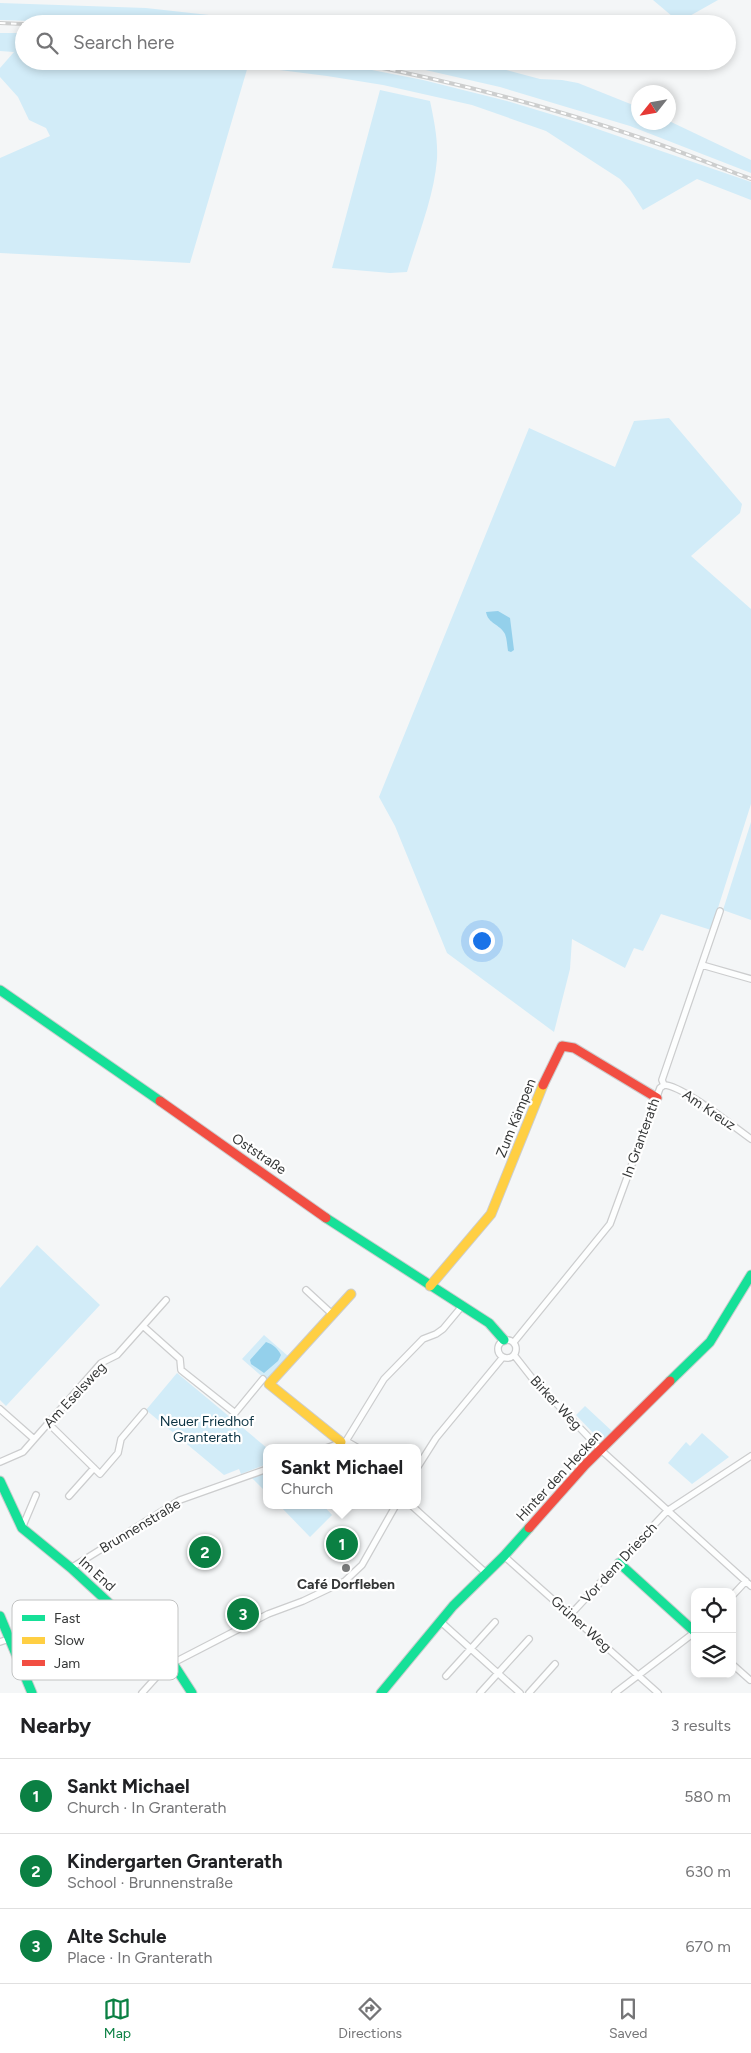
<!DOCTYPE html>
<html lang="en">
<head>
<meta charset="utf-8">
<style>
	:root { --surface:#fff; --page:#f2f2f2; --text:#202124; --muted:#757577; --line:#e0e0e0; --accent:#0b8043 }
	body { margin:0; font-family:Figtree,sans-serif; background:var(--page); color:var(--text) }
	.controls { position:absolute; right:15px; bottom:15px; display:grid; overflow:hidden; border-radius:10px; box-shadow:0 2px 8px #0003 }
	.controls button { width:45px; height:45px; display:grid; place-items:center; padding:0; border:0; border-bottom:1px solid var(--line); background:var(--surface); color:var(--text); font:25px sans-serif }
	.compass { position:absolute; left:631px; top:85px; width:45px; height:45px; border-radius:50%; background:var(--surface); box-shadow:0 2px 8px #0003; rotate:239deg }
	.you { position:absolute; left:481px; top:940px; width:18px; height:18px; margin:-12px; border:4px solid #fff; border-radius:50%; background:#1a73e8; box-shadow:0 0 0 8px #1a73e833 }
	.badge { display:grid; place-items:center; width:32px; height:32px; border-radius:50%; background:var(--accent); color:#fff; font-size:16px; font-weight:700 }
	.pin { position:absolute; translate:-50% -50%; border:2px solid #fff; box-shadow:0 1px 5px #0006 }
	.popup { position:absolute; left:263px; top:1444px; width:158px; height:65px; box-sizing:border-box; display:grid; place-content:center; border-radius:10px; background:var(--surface); filter:drop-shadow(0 1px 4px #0005); font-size:16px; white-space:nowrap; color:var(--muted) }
	.popup b { font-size:19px; color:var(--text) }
	.popup::after { content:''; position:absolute; left:50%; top:100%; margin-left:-10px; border:10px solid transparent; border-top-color:var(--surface) }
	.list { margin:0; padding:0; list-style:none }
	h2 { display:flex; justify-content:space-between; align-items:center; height:65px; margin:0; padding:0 20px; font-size:21px }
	h2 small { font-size:16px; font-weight:400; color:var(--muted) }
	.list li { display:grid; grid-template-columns:32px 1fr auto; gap:15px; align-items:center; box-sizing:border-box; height:75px; padding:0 20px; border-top:1px solid var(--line) }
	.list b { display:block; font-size:19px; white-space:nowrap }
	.list p { margin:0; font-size:16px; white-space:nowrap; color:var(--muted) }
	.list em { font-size:16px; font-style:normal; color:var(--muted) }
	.icon { flex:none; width:28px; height:28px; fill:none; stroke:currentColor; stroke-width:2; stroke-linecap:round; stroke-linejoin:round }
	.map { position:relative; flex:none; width:751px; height:1693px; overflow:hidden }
	.search { position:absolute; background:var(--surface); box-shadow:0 2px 8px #0003; left:15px; right:15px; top:15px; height:55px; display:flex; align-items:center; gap:12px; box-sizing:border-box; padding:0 18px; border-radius:28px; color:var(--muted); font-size:19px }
	.sheet { height:290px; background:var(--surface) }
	nav { display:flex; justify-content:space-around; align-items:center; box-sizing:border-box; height:70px; border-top:1px solid var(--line); background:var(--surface); font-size:14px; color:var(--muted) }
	nav a { display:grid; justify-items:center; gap:2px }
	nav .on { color:var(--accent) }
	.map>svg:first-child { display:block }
</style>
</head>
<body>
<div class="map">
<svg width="751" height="1693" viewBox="0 0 751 1693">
	<rect width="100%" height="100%" fill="#f4f6f7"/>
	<path fill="#d2ecf8" d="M 653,0 L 718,0 L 679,22 Z
		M 0,3 L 146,8 L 290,24 L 132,24 L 0,20 Z
		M 0,33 L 24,33 L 24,61 L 326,61 L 423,80 L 507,101 L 580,123 L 751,182 L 751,200 L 697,179 L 643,210 L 630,190 L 620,179 L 546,131 L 472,105 L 383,85 L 327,76 L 248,66 L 190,263 L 0,253 L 0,158 L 50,136 L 46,128 L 29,120 L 18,97 L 0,77 L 0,68 L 14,52 L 0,51 Z
		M 386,61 L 472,61 L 540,79 L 562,80 L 578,83 L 638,107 L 638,122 L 669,121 L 751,160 L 751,173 L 630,126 L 500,87 Z
		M 380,90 L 430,101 C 434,120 438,139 437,159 C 434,197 418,235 407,272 L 390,273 L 332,268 Z
		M 669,418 L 742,504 L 740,513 L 691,556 L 751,609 L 751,804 L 711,930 L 661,914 L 643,951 L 634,948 L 625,968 L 572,939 L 570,969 L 554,1032 L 447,953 L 395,826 L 379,797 L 529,428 L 615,467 L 634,421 Z
		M 751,822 L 751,920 L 723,910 Z
		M 37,1245 L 100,1305 L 6,1406 L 0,1400 L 0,1288 Z
		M 264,1335 L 288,1356 L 266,1380 L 242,1359 Z
		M 177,1373 L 267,1448 L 267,1464 L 241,1474 L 239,1469 L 224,1475 L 146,1410 Z
		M 585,1406 L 613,1432 L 605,1439 L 600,1439 L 596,1436 L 576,1415 Z
		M 702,1433 L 729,1457 L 692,1484 L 668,1463 L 686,1442 L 690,1446 Z
		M 267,1472 L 267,1493 L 251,1477 Z
		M 279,1505 L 323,1505 L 332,1515 L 310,1537 Z"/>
	<path fill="#94d0eb" d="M 498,611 L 510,618 L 514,650 L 511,652 L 508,651 C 507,645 507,639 505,634 C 500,624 488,624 486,612 Z
		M 266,1342 C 273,1344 278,1349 281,1355 L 278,1361 L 264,1373 L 251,1364 L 250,1360 Z"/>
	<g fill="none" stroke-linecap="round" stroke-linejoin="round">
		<defs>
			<path id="street" d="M 702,965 L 751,979
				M 664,1085 L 662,1080 L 720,911
				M 664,1085 C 682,1085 734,1127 751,1139
				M 306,1290 L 332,1314
				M 143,1326 L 180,1359 L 181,1370 L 235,1413 L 263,1379
				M498 1349a9 9 0 1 1 18 0a9 9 0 1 1-18 0Z
				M 514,1342 L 610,1224 L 660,1088 L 664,1085
				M 514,1355 L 532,1378 L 601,1450 L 751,1586
				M 0,1409 L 34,1439
				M 48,1423 L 100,1474 L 118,1453 L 121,1439 L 144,1412
				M 346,1441 L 358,1448
				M 326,1448 L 346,1441 L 384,1379 L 423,1339 L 436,1334 L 443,1329 L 463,1305
				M 0,1462 L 23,1452 L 101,1363 L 117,1355 L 166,1300
				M 417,1468 L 436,1438 L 503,1357
				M 69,1496 L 94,1468
				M 411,1505 L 486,1573
				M 22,1528 L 36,1495
				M 504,1556 L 658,1693
				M 71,1568 L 180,1500 L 267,1469
				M 732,1596 L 746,1581
				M 571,1614 L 667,1511 L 751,1456
				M 441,1622 L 520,1693
				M 0,1642 L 9,1639
				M 732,1664 L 750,1680
				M 446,1676 L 495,1622
				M 142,1693 L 161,1672 L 173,1663 L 268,1614 L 303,1601 L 345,1581 L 362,1565 L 396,1505
				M 480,1693 L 529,1639
				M 529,1693 L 555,1664
				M 615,1693 L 695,1632"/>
			<path id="fast" d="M 0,990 L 160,1101
				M 326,1218 L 489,1323 L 504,1340
				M 670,1381 L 710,1342 L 751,1275
				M 0,1481 L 22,1528 L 71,1568 L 122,1615 L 161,1645 L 192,1693
				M 619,1563 L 695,1632
				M 0,1616 L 32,1693
				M 381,1693 L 453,1606 L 504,1556 L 529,1528"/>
			<path id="slow" d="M 430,1286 L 491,1214 L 543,1085
				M 341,1442 L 269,1384 L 351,1294"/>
			<path id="jam" d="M 543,1085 L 562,1046 L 574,1048 L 657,1098
				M 160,1101 L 326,1218
				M 529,1528 L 585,1465 L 670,1381"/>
		</defs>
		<use href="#street" stroke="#cccdce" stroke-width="8"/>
		<use href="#fast" stroke="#cccdce" stroke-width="11"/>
		<use href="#slow" stroke="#cccdce" stroke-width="11"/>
		<use href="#jam" stroke="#cccdce" stroke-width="11"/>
		<use href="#street" stroke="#fdfefe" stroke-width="5.5"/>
		<use href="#fast" stroke="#16e098" stroke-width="9"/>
		<use href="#slow" stroke="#ffcf43" stroke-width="9"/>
		<use href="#jam" stroke="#f24e42" stroke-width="9"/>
		<defs>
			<path id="rail" d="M 0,23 L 24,24
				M 347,61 C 447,80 548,106 644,139 C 680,151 715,166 751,179"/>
		</defs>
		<use href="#rail" stroke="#cdcece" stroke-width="4"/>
		<use href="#rail" stroke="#fff" stroke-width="2" stroke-dasharray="5.5" stroke-linecap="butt"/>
	</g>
	<circle fill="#787a7a" stroke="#fff" stroke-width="2" cx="346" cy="1568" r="5"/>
	<g text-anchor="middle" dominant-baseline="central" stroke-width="4.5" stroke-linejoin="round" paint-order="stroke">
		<g font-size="14" fill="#353737" stroke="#fff">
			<text transform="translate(709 1110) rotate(34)">Am Kreuz</text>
			<text transform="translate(516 1118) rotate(-68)">Zum Kämpen</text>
			<text transform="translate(641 1138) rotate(-70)">In Granterath</text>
			<text transform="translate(259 1154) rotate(34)">Oststraße</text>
			<text transform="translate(75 1395) rotate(-47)">Am Eselsweg</text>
			<text transform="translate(556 1403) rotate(47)">Birker Weg</text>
			<text transform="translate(559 1476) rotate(-47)">Hinter den Hecken</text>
			<text transform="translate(140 1526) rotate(-31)">Brunnenstraße</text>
			<text transform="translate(619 1563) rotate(-47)">Vor dem Driesch</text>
			<text transform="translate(97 1574) rotate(42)">Im End</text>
			<text transform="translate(581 1624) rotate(42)">Grüner Weg</text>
		</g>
		<g font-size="14" fill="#0b3242" stroke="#fff">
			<text x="207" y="1421">Neuer Friedhof<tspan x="207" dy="16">Granterath</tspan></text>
		</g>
		<g font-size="14" font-weight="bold" fill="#353737" stroke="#fff">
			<text x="346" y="1584">Café Dorfleben</text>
		</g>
	</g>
	<rect x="12" y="1600" width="166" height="80" rx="8" fill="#fff" stroke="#c2c3c3" stroke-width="1"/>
	<rect x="22" y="1615" width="23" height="6" fill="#16e098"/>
	<rect x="22" y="1637" width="23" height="7" fill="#ffcf43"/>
	<rect x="22" y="1660" width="23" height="6" fill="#f24e42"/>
	<g font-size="14" fill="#353737">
		<text x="54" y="1623">Fast</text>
		<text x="54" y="1645">Slow</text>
		<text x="54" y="1668">Jam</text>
	</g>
</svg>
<div class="controls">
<button><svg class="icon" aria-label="locate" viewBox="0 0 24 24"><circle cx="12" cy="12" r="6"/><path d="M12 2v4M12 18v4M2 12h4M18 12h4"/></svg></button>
<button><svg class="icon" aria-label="layers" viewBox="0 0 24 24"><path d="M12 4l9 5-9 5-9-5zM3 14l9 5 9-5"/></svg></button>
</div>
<svg class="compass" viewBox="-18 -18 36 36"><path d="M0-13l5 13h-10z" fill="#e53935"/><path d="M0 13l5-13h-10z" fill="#757577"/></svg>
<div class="you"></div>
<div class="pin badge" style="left:342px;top:1544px">1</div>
<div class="popup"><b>Sankt Michael</b>Church</div>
<div class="pin badge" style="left:205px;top:1552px">2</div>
<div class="pin badge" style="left:243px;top:1614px">3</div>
<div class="search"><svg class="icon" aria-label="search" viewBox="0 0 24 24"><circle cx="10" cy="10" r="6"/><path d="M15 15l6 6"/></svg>Search here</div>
</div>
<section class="sheet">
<h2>Nearby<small>3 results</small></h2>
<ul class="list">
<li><span class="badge">1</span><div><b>Sankt Michael</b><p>Church · In Granterath</p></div><em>580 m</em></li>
<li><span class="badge">2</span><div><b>Kindergarten Granterath</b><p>School · Brunnenstraße</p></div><em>630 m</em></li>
<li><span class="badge">3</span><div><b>Alte Schule</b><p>Place · In Granterath</p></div><em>670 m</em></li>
</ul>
</section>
<nav>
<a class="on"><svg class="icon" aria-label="map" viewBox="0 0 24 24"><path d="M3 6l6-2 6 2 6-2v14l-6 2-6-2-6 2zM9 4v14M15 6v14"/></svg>Map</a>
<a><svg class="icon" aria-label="directions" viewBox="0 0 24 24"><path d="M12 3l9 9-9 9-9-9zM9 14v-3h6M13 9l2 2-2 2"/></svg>Directions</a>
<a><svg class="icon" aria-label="saved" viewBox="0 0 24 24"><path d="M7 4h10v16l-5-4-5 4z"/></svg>Saved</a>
</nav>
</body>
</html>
